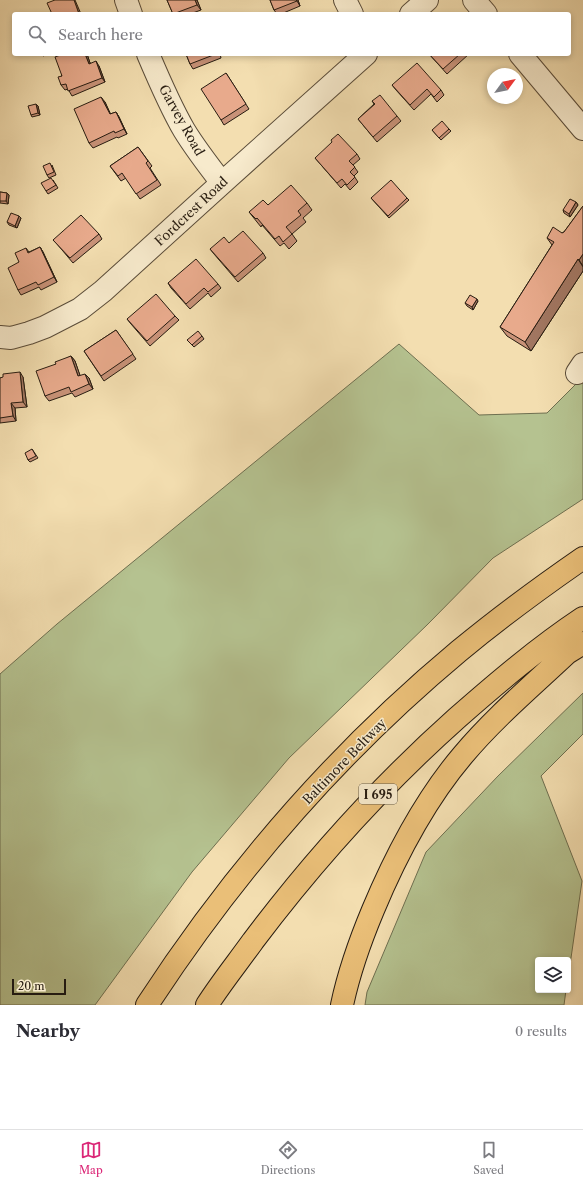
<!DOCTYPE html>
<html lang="en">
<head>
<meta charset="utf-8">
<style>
	:root { --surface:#fff; --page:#f2f2f3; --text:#2b2b33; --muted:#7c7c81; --line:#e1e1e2; --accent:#db2777 }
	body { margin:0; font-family:"Libre Caslon Text",serif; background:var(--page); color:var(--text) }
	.controls { position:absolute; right:12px; bottom:12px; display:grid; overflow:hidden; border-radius:4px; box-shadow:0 2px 6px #0003 }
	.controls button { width:36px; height:36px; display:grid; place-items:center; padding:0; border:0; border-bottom:1px solid var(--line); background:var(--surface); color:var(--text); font:20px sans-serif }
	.compass { position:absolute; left:487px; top:68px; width:36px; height:36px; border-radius:50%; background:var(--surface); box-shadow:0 2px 6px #0003; rotate:57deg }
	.scale { position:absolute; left:12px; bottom:10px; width:54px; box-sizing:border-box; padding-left:4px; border:2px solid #271c11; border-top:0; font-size:11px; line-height:14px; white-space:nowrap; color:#271c11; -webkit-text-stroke:3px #f7eacc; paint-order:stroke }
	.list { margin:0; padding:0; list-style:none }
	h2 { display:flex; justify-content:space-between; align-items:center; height:52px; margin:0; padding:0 16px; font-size:17px }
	h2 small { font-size:13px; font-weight:400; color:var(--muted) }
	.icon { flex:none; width:22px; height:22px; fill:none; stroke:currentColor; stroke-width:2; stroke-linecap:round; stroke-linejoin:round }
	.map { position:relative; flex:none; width:583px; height:1005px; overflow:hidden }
	.search { position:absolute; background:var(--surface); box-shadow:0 2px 6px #0003; left:12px; right:12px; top:12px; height:44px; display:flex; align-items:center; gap:10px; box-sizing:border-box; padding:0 14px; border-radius:4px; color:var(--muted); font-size:15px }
	.sheet { height:124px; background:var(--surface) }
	nav { display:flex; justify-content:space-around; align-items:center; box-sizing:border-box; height:56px; border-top:1px solid var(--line); background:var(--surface); font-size:11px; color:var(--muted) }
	nav a { display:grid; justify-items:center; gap:2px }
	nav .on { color:var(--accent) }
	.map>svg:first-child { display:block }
</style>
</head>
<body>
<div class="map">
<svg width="583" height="1005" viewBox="0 0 583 1005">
	<rect width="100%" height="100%" fill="#f3deb0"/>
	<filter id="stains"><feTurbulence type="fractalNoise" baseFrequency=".005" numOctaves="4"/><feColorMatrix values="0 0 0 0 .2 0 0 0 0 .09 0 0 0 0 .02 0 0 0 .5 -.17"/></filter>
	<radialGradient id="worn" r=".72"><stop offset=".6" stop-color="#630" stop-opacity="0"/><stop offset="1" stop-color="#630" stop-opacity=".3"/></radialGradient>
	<path fill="#b5c290" stroke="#6e6f50" d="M 399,344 L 479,415 L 547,413 L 583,377 L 583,499 L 493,558 L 428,624 L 289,758 L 192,872 L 95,1005 L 0,1005 L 0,674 L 57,624 Z
		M 583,693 L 583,734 L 541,776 L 582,881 L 568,979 L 568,960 L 538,960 L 538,990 L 566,990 L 564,1005 L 365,1005 L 367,992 L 426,852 L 498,776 Z"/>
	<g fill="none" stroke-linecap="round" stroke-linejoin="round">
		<defs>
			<path id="minor" d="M 126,0 L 131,14
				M 345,0 L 352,14
				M 474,0 L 486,14
				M 411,14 L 427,0
				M 148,54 C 159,80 170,106 184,130 C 195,148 208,165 222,183
				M 520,54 L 583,129
				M 0,337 L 11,338 L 29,333 L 45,327 L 80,309 L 103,291 L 222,183 L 366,54
				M 577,373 L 583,364"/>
			<path id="highway" d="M 147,1005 C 233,873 338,752 459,651 C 499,618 541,587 583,558
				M 207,1005 C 221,983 238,962 253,941 C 314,860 382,785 457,718 C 498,682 538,648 583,618
				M 342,1005 C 349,972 360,941 373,910 C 396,855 424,801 463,755 C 494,718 532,686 567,653 L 583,643"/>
		</defs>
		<use href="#minor" stroke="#5a4c39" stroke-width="24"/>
		<use href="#highway" stroke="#271c11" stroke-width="24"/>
		<use href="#minor" stroke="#f7eacc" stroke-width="22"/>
		<use href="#highway" stroke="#eabf78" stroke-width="22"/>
	</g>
	<path fill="#c89278" stroke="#271c11" d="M 167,0 L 197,0 L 201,10 L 190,14 L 173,14 Z
		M 270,0 L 298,0 L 300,6 L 281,14 L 277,14 L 274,10 Z
		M 42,54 L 49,54 L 43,56 Z
		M 63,54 L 87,54 L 90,63 L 99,66 L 105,82 L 72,96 L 68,89 L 65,90 L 61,85 Z
		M 186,54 L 220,54 L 221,58 L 193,69 L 190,64 Z
		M 429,54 L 469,54 L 447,74 Z
		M 226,73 L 249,109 L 224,125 L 221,120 Z
		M 392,85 L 441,90 L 444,95 L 437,102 L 431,94 L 414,110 L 396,90 Z
		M 372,101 L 397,116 L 401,121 L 377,142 L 358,119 L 374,104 Z
		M 105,102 L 110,114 L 116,112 L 119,117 L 127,134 L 118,138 L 117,137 L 93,148 L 89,143 Z
		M 38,106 L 40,115 L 32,117 L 31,115 Z
		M 449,129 L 451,131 L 441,140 L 432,130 Z
		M 138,147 L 152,166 L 150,168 L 161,185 L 140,199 L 126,178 L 121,181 L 110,166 Z
		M 357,154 L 360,159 L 353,165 L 358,172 L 354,176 L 358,182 L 350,190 L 345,184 L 341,188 L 315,158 Z
		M 52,165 L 56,175 L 49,178 L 47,175 Z
		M 53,180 L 58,188 L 48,194 L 46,191 Z
		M 0,192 L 7,193 L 9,195 L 8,204 L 0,203 Z
		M 371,198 L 407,198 L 409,200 L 389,218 Z
		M 576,202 L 578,205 L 570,217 L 564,213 L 563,210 Z
		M 307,203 L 312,210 L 303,218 L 306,222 L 292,234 L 297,241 L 289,249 L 284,243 L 280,246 L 262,225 L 261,227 L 249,212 L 268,205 Z
		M 583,206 L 583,271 L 531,351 L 507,336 L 500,327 L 552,245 L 547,238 L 562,233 L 564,232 Z
		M 19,216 L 21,218 L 17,228 L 9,225 L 7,222 Z
		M 99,234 L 102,239 L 73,263 L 57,244 L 53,240 Z
		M 229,243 L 263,253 L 266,258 L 238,282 L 214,254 L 210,249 Z
		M 40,247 L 43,252 L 57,282 L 41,290 L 39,287 L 21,295 L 18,290 L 19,262 L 26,248 L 29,252 Z
		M 168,283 L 218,284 L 221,288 L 211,297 L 208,293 L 190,309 L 171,288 Z
		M 478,301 L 473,310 L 467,306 L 465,303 Z
		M 175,316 L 179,320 L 150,346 L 131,324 L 127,319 Z
		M 116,330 L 136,359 L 104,381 L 84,351 Z
		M 202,336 L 204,339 L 194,347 L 187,340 Z
		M 71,356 L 75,361 L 80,376 L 89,378 L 93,389 L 75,397 L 72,393 L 49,401 L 45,396 L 56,364 Z
		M 23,377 L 27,407 L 15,408 L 16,421 L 0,423 L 0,378 Z
		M 32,449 L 38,458 L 30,462 L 28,460 Z"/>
	<path fill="#a27762" stroke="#271c11" d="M 74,0 L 75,0 L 81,14 L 79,14 Z
		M 195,0 L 197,0 L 201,10 L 197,5 Z
		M 296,0 L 298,0 L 300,6 L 297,1 Z
		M 85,54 L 87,54 L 92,69 L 89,64 Z
		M 96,61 L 99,66 L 105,82 L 102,78 Z
		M 101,97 L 105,102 L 113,119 L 110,114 Z
		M 36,104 L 38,106 L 40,115 L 38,113 Z
		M 116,112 L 119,117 L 127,134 L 124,129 Z
		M 7,193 L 9,195 L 8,204 L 6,201 Z
		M 576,202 L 578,205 L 570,217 L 569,214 Z
		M 19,216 L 21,218 L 17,228 L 15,226 Z
		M 40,247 L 43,252 L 57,282 L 54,277 Z
		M 583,254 L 583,266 L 579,260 Z
		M 578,259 L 583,267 L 583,271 L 531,351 L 525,342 Z
		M 477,299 L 478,301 L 473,310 L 472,307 Z
		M 71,356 L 75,361 L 82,381 L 78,376 Z
		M 20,372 L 23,377 L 27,407 L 23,402 Z
		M 85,374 L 89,378 L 93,389 L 89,384 Z
		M 11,403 L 15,408 L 16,421 L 13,416 Z"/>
	<path fill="#e8aa8c" stroke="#271c11" d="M 55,0 L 74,0 L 79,14 L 52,14 L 47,3 Z
		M 167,0 L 195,0 L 197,5 L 173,14 Z
		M 270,0 L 296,0 L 297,1 L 274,10 Z
		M 63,54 L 85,54 L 89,64 L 96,61 L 102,78 L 68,91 L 66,84 L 61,85 L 58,77 L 62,76 L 55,57 Z
		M 186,54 L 216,54 L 190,64 Z
		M 429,54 L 460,54 L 443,69 Z
		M 417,63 L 441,90 L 434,97 L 427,89 L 410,105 L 392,85 Z
		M 226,73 L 246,104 L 221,120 L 201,89 Z
		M 380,95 L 397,116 L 373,137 L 358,119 L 375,104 L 372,101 Z
		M 101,97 L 110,114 L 116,112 L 124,129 L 115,133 L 114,131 L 89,143 L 74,109 Z
		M 36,104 L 38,113 L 31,115 L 28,106 Z
		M 442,121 L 449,129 L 439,138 L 432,130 Z
		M 338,134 L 357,154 L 349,161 L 355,167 L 350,172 L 355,177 L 347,185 L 342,179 L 337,183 L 315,158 L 332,142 L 331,140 Z
		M 138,147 L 148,161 L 146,163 L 157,180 L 136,194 L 122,173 L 118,176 L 110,166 Z
		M 50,163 L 54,172 L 47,175 L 43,166 Z
		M 51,178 L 56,185 L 46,191 L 41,183 Z
		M 391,180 L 407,198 L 388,216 L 371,198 Z
		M 291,185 L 307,203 L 298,211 L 301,215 L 286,227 L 292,234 L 283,242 L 279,236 L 275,239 L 257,218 L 256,219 L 249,212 L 263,200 L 268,205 Z
		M 0,192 L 7,193 L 6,201 L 0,201 Z
		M 570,199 L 576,202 L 569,214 L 563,210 Z
		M 583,206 L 583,254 L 579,260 L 578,259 L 525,342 L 500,327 L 554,242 L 547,238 L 553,227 L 562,233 L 564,232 Z
		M 11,213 L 19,216 L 15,226 L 7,222 Z
		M 81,215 L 99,234 L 70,258 L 53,240 Z
		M 243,231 L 263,253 L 235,277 L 210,249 L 224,237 L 229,243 Z
		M 40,247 L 54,277 L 38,285 L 36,282 L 18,290 L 8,268 L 19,262 L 15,253 L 26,248 L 28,253 Z
		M 196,259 L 218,284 L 208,292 L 204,288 L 186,304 L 168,283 Z
		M 156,294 L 175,316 L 147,341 L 127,319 Z
		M 470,295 L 477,299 L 472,307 L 465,303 Z
		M 116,330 L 133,354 L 101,376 L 84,351 Z
		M 198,331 L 202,336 L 192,345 L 187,340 Z
		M 71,356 L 78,376 L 85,374 L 89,384 L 71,392 L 69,387 L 45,396 L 36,371 L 56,364 L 55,362 Z
		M 20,372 L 23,402 L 11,403 L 13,416 L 0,418 L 0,378 L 3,377 L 3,374 Z
		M 32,449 L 36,456 L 28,460 L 25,453 Z"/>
	<g text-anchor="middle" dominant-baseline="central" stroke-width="3" stroke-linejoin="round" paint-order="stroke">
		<rect fill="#f7eacc" stroke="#655a49" stroke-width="1" x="359" y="784" width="38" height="20" rx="3"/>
		<g font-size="12" font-weight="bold" fill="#271c11">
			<text x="378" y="794">I 695</text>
		</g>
		<g font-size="13" fill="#271c11" stroke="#f7eacc">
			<text transform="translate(182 120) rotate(61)">Garvey Road</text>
			<text transform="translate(191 211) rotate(-43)">Fordcrest Road</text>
			<text transform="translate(344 761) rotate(-46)">Baltimore Beltway</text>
		</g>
	</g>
	<rect width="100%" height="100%" filter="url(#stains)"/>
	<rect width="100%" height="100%" fill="url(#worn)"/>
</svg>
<div class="controls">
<button><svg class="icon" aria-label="layers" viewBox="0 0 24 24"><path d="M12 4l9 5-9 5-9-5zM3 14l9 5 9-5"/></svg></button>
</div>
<svg class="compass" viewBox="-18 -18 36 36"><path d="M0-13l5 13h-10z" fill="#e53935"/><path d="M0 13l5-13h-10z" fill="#7c7c81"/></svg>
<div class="scale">20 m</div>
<div class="search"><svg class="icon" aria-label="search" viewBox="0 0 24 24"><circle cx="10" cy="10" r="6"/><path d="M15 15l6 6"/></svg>Search here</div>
</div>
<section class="sheet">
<h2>Nearby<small>0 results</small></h2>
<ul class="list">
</ul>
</section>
<nav>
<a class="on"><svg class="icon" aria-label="map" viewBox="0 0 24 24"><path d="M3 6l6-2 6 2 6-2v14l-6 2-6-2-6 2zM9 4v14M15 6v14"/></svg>Map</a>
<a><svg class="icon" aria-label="directions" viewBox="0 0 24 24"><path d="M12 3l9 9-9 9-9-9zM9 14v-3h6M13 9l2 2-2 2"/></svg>Directions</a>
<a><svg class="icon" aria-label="saved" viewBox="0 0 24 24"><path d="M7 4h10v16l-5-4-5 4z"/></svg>Saved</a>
</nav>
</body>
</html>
